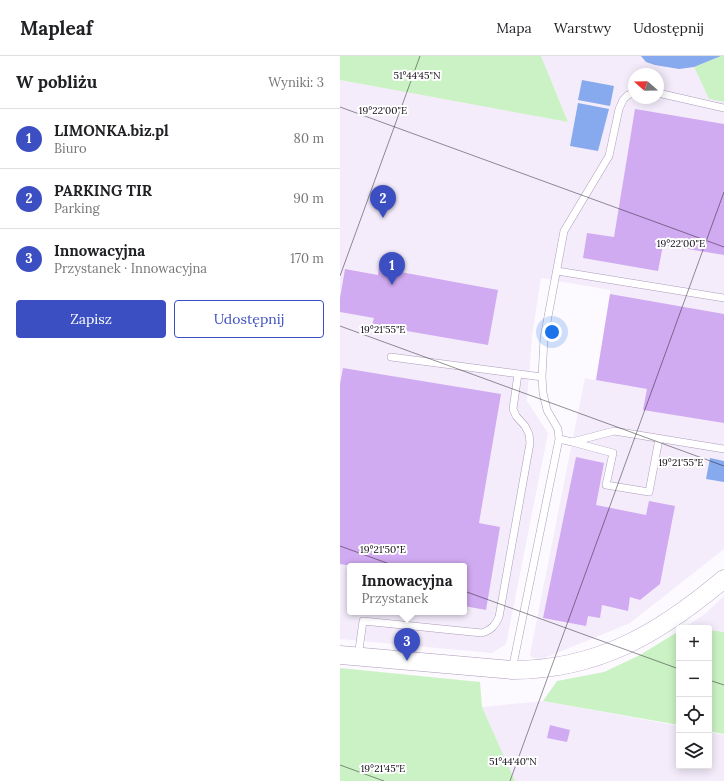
<!DOCTYPE html>
<html lang="pl">
<head>
<meta charset="utf-8">
<style>
	:root { --surface:#fff; --page:#f2f2f2; --text:#202124; --muted:#757577; --line:#e0e0e0; --accent:#3c4fc2 }
	body { margin:0; font-family:Lora,serif; background:var(--page); color:var(--text) }
	.controls { position:absolute; right:12px; bottom:12px; display:grid; overflow:hidden; border-radius:4px; box-shadow:0 2px 10px #0003 }
	.controls button { width:36px; height:36px; display:grid; place-items:center; padding:0; border:0; border-bottom:1px solid var(--line); background:var(--surface); color:var(--text); font:20px sans-serif }
	.compass { position:absolute; left:288px; top:12px; width:36px; height:36px; border-radius:50%; background:var(--surface); box-shadow:0 2px 10px #0003; rotate:290deg }
	.you { position:absolute; left:212px; top:276px; width:14px; height:14px; margin:-10px; border:3px solid #fff; border-radius:50%; background:#1a73e8; box-shadow:0 0 0 6px #1a73e833 }
	.badge { display:grid; place-items:center; width:26px; height:26px; border-radius:50%; background:var(--accent); color:#fff; font-size:13px; font-weight:700 }
	.pin { position:absolute; translate:-50% -33px; filter:drop-shadow(0 1px 2px #0008) }
	.pin::after { content:''; position:absolute; top:21px; width:14px; height:12px; background:inherit; clip-path:polygon(0 0,100% 0,50% 100%) }
	.popup { position:absolute; left:7px; top:507px; width:120px; height:52px; box-sizing:border-box; display:grid; place-content:center; border-radius:4px; background:var(--surface); filter:drop-shadow(0 1px 3px #0005); font-size:13px; white-space:nowrap; color:var(--muted) }
	.popup b { font-size:15px; color:var(--text) }
	.popup::after { content:''; position:absolute; left:50%; top:100%; margin-left:-8px; border:8px solid transparent; border-top-color:var(--surface) }
	.list { margin:0; padding:0; list-style:none }
	h2 { display:flex; justify-content:space-between; align-items:center; height:52px; margin:0; padding:0 16px; font-size:17px }
	h2 small { font-size:13px; font-weight:400; color:var(--muted) }
	.list li { display:grid; grid-template-columns:26px 1fr auto; gap:12px; align-items:center; box-sizing:border-box; height:60px; padding:0 16px; border-top:1px solid var(--line) }
	.list b { display:block; font-size:15px; white-space:nowrap }
	.list p { margin:0; font-size:13px; white-space:nowrap; color:var(--muted) }
	.list em { font-size:13px; font-style:normal; color:var(--muted) }
	.actions { display:flex; gap:8px; padding:12px 16px }
	.actions a { flex:1; padding:9px 0; border:1px solid var(--accent); border-radius:4px; text-align:center; font-size:14px; color:var(--accent) }
	.actions .main { background:var(--accent); color:#fff }
	.icon { flex:none; width:22px; height:22px; fill:none; stroke:currentColor; stroke-width:2; stroke-linecap:round; stroke-linejoin:round }
	.map { position:relative; flex:none; width:384px; height:725px; overflow:hidden }
	header { display:flex; align-items:center; gap:24px; box-sizing:border-box; height:56px; padding:0 20px; background:var(--surface); border-bottom:1px solid var(--line) }
	header strong { font-size:19px }
	nav { display:flex; gap:22px; margin-inline-start:auto; font-size:14px }
	main { display:flex }
	aside { flex:1; background:var(--surface) }
	.map>svg:first-child { display:block }
</style>
</head>
<body>
<header>
<strong>Mapleaf</strong>
<nav><a>Mapa</a><a>Warstwy</a><a>Udostępnij</a></nav>
</header>
<main>
<aside>
<h2>W pobliżu<small>Wyniki: 3</small></h2>
<ul class="list">
<li><span class="badge">1</span><div><b>LIMONKA.biz.pl</b><p>Biuro</p></div><em>80 m</em></li>
<li><span class="badge">2</span><div><b>PARKING TIR</b><p>Parking</p></div><em>90 m</em></li>
<li><span class="badge">3</span><div><b>Innowacyjna</b><p>Przystanek · Innowacyjna</p></div><em>170 m</em></li>
</ul>
<div class="actions"><a class="main">Zapisz</a><a>Udostępnij</a></div>
</aside>
<div class="map">
<svg width="384" height="725" viewBox="0 0 384 725">
	<rect width="100%" height="100%" fill="#fcf9ff"/>
	<path fill="#f4ecfb" fill-rule="evenodd" d="M 201,0 L 349,0 L 369,43 L 384,46 L 384,493 L 290,567 L 207,601 L 200,603 L 191,601 L 190,598 L 245,322 L 256,324 L 270,238 L 270,234 L 201,222 L 192,280 L 187,345 L 208,377 L 166,588 L 152,597 L 0,583 L 0,24 L 228,66 ZM 294,18 L 318,18 L 318,42 L 294,42 ZM 10,510 L 124,510 L 124,556 L 10,556 Z
		M 384,540 L 384,576 L 369,574 L 369,572 L 347,570 L 366,557 Z
		M 203,645 L 339,670 L 339,710 L 369,710 L 369,676 L 384,679 L 384,725 L 175,725 L 142,651 Z"/>
	<path fill="#cbf2c4" d="M 0,0 L 201,0 L 228,66 L 0,24 Z
		M 381,0 L 384,0 L 384,46 L 369,43 L 354,11 Z
		M 369,574 L 384,576 L 384,678 L 369,675 Z
		M 339,575 L 339,669 L 203,645 L 217,625 L 264,616 L 300,599 Z
		M 0,612 L 140,626 L 142,651 L 175,725 L 0,725 Z"/>
	<path fill="#86aaed" d="M 301,0 L 381,0 L 354,11 L 339,13 L 315,9 L 306,6 Z
		M 242,24 L 274,30 L 270,50 L 238,44 Z
		M 238,47 L 269,53 L 258,95 L 230,90 Z
		M 370,402 L 384,405 L 384,426 L 366,423 Z"/>
	<path fill="#d1abf1" d="M 295,53 L 384,68 L 384,199 L 323,189 L 318,215 L 243,202 L 247,177 L 274,181 Z
		M 39,212 L 158,234 L 148,289 L 32,269 L 34,262 L 0,256 L 0,242 L 5,213 L 38,219 Z
		M 270,238 L 384,258 L 384,367 L 303,354 L 307,333 L 256,324 Z
		M 3,312 L 161,338 L 139,467 L 160,471 L 146,554 L 124,550 L 124,510 L 13,510 L 0,508 L 0,328 Z
		M 236,401 L 264,407 L 256,449 L 306,459 L 309,445 L 335,450 L 320,528 L 300,544 L 290,541 L 288,555 L 262,549 L 260,562 L 248,560 L 246,570 L 203,562 Z
		M 210,669 L 230,674 L 227,686 L 207,682 Z"/>
	<g fill="none" stroke-linecap="round" stroke-linejoin="round">
		<defs>
			<path id="service" d="M 318,37 L 384,52
				M 217,215 L 384,242
				M 51,301 L 202,321
				M 219,383 L 232,386 L 273,397 L 266,429 L 309,436 L 319,383
				M 232,386 L 274,375 L 384,393
				M 18,601 L 23,565 L 142,577 C 151,574 155,570 159,561 L 190,387 L 189,378 L 185,370 L 176,360 L 173,353 L 178,318
				M 172,614 L 219,383 L 218,373 L 207,354 L 203,337 L 202,321 L 204,282 L 224,175 L 269,100 L 279,53 L 283,44 L 288,39 L 294,37"/>
			<path id="tertiary" d="M 0,599 L 172,614 C 258,614 320,577 384,523"/>
		</defs>
		<use href="#service" stroke="#ab9bb9" stroke-width="8"/>
		<use href="#tertiary" stroke="#ab9bb9" stroke-width="19"/>
		<use href="#service" stroke="#fff" stroke-width="7"/>
		<use href="#tertiary" stroke="#fff" stroke-width="18"/>
	</g>
	<path fill="none" stroke="#110c16" stroke-width="1" stroke-opacity="0.45" d="M 0,51 L 384,191M 0,220 L 80,0M 0,270 L 384,410M 0,490 L 339,613M 369,624 L 384,629M 0,709 L 44,725M 170,725 L 384,136"/>
	<g font-size="10" text-anchor="middle" fill="#110c16" stroke="#fff" stroke-width="4" stroke-linejoin="round" paint-order="stroke">
		<text x="77" y="23">51°44'45"N</text>
		<text x="43" y="58">19°22'00"E</text>
		<text x="341" y="191">19°22'00"E</text>
		<text x="43" y="277">19°21'55"E</text>
		<text x="341" y="410">19°21'55"E</text>
		<text x="43" y="497">19°21'50"E</text>
		<text x="173" y="709">51°44'40"N</text>
		<text x="43" y="716">19°21'45"E</text>
	</g>
</svg>
<div class="controls">
<button>+</button>
<button>−</button>
<button><svg class="icon" aria-label="locate" viewBox="0 0 24 24"><circle cx="12" cy="12" r="6"/><path d="M12 2v4M12 18v4M2 12h4M18 12h4"/></svg></button>
<button><svg class="icon" aria-label="layers" viewBox="0 0 24 24"><path d="M12 4l9 5-9 5-9-5zM3 14l9 5 9-5"/></svg></button>
</div>
<svg class="compass" viewBox="-18 -18 36 36"><path d="M0-13l5 13h-10z" fill="#e53935"/><path d="M0 13l5-13h-10z" fill="#757577"/></svg>
<div class="you"></div>
<div class="pin badge" style="left:52px;top:229px">1</div>
<div class="pin badge" style="left:43px;top:162px">2</div>
<div class="pin badge" style="left:67px;top:605px">3</div>
<div class="popup"><b>Innowacyjna</b>Przystanek</div>
</div>
</main>
</body>
</html>
